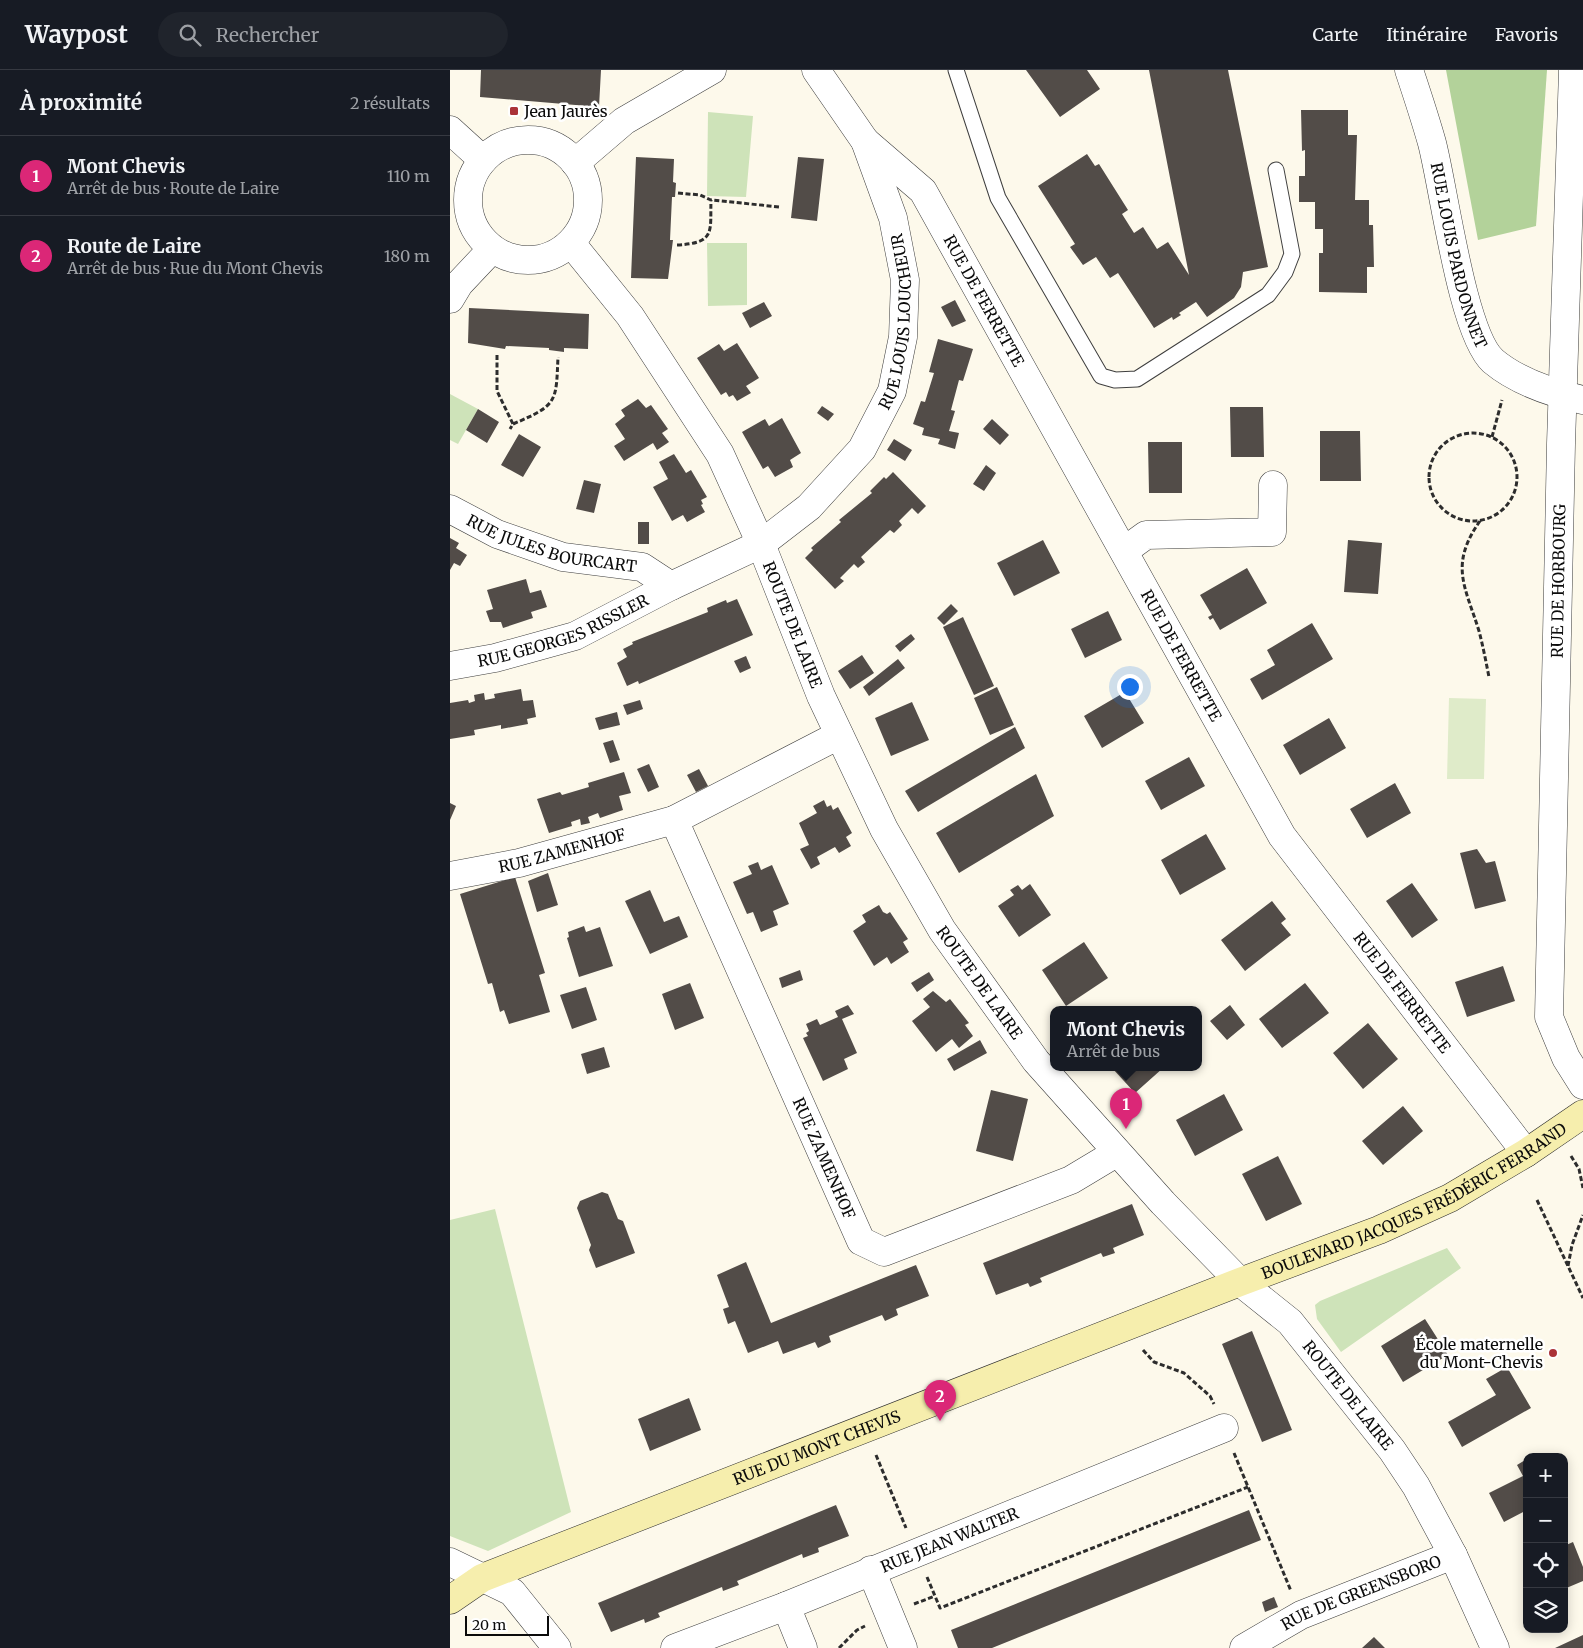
<!DOCTYPE html>
<html lang="fr">
<head>
<meta charset="utf-8">
<style>
	:root { --surface:#171b24; --page:#20242c; --text:#f1f3f6; --muted:#9ea1a6; --line:#363941; --accent:#db2777 }
	body { margin:0; font-family:Merriweather,serif; background:var(--page); color:var(--text) }
	.controls { position:absolute; right:15px; bottom:15px; display:grid; overflow:hidden; border-radius:10px; box-shadow:0 2px 12px #0003 }
	.controls button { width:45px; height:45px; display:grid; place-items:center; padding:0; border:0; border-bottom:1px solid var(--line); background:var(--surface); color:var(--text); font:25px sans-serif }
	.scale { position:absolute; left:15px; bottom:12px; width:84px; box-sizing:border-box; padding-left:5px; border:2px solid #0b0b0b; border-top:0; font-size:14px; line-height:18px; white-space:nowrap; color:#0b0b0b; -webkit-text-stroke:4px #fff; paint-order:stroke }
	.you { position:absolute; left:679px; top:616px; width:18px; height:18px; margin:-12px; border:4px solid #fff; border-radius:50%; background:#1a73e8; box-shadow:0 0 0 8px #1a73e833 }
	.badge { display:grid; place-items:center; width:32px; height:32px; border-radius:50%; background:var(--accent); color:#fff; font-size:16px; font-weight:700 }
	.pin { position:absolute; translate:-50% -41px; filter:drop-shadow(0 1px 2px #0008) }
	.pin::after { content:''; position:absolute; top:26px; width:18px; height:15px; background:inherit; clip-path:polygon(0 0,100% 0,50% 100%) }
	.popup { position:absolute; left:600px; top:936px; width:152px; height:65px; box-sizing:border-box; display:grid; place-content:center; border-radius:10px; background:var(--surface); filter:drop-shadow(0 1px 4px #0005); font-size:16px; white-space:nowrap; color:var(--muted) }
	.popup b { font-size:19px; color:var(--text) }
	.popup::after { content:''; position:absolute; left:50%; top:100%; margin-left:-10px; border:10px solid transparent; border-top-color:var(--surface) }
	.list { margin:0; padding:0; list-style:none }
	h2 { display:flex; justify-content:space-between; align-items:center; height:65px; margin:0; padding:0 20px; font-size:21px }
	h2 small { font-size:16px; font-weight:400; color:var(--muted) }
	.list li { display:grid; grid-template-columns:32px 1fr auto; gap:15px; align-items:center; box-sizing:border-box; height:80px; padding:0 20px; border-top:1px solid var(--line) }
	.list b { display:block; font-size:19px; white-space:nowrap }
	.list p { margin:0; font-size:16px; white-space:nowrap; color:var(--muted) }
	.list em { font-size:16px; font-style:normal; color:var(--muted) }
	.icon { flex:none; width:28px; height:28px; fill:none; stroke:currentColor; stroke-width:2; stroke-linecap:round; stroke-linejoin:round }
	.map { position:relative; flex:none; width:1133px; height:1578px; overflow:hidden }
	header { display:flex; align-items:center; gap:30px; box-sizing:border-box; height:70px; padding:0 25px; background:var(--surface); border-bottom:1px solid var(--line) }
	header strong { font-size:24px }
	nav { display:flex; gap:28px; margin-inline-start:auto; font-size:18px }
	.search { width:350px; height:45px; background:var(--page); display:flex; align-items:center; gap:12px; box-sizing:border-box; padding:0 18px; border-radius:28px; color:var(--muted); font-size:19px }
	main { display:flex }
	aside { flex:1; background:var(--surface) }
	.map>svg:first-child { display:block }
</style>
</head>
<body>
<header>
<strong>Waypost</strong>
<div class="search"><svg class="icon" aria-label="search" viewBox="0 0 24 24"><circle cx="10" cy="10" r="6"/><path d="M15 15l6 6"/></svg>Rechercher</div>
<nav><a>Carte</a><a>Itinéraire</a><a>Favoris</a></nav>
</header>
<main>
<aside>
<h2>À proximité<small>2 résultats</small></h2>
<ul class="list">
<li><span class="badge">1</span><div><b>Mont Chevis</b><p>Arrêt de bus · Route de Laire</p></div><em>110 m</em></li>
<li><span class="badge">2</span><div><b>Route de Laire</b><p>Arrêt de bus · Rue du Mont Chevis</p></div><em>180 m</em></li>
</ul>
</aside>
<div class="map">
<svg width="1133" height="1578" viewBox="0 0 1133 1578">
	<rect width="100%" height="100%" fill="#fdf9eb"/>
	<path fill="#cee3b9" d="M 258,42 L 303,46 L 296,127 L 257,126 Z
		M 257,173 L 297,173 L 297,235 L 258,236 Z
		M 0,324 L 28,339 L 8,374 L 0,370 Z
		M 45,1139 L 121,1442 L 38,1481 L 0,1466 L 0,1150 Z
		M 997,1178 L 1011,1198 L 891,1282 L 867,1249 L 865,1235 L 870,1231 Z"/>
	<path fill="#b3d29a" d="M 996,0 L 1097,0 L 1086,156 L 1028,170 Z"/>
	<path fill="#dfebc9" d="M 999,628 L 1036,629 L 1034,709 L 997,709 Z"/>
	<path fill="#524c48" d="M 31,0 L 151,0 L 149,37 L 30,27 Z
		M 576,0 L 637,0 L 650,19 L 610,47 Z
		M 699,0 L 778,0 L 818,197 L 793,202 L 791,217 L 784,228 L 757,247 L 746,232 L 729,243 L 731,245 L 723,250 L 722,247 L 704,258 L 668,203 L 660,208 L 646,187 L 633,195 L 620,177 L 625,174 L 588,116 L 637,84 L 645,96 L 649,94 L 678,140 L 672,144 L 684,163 L 693,157 L 707,179 L 718,172 L 739,205 Z
		M 851,40 L 898,40 L 898,65 L 907,65 L 905,130 L 919,130 L 919,155 L 923,155 L 924,197 L 917,197 L 917,223 L 869,222 L 869,183 L 873,183 L 873,159 L 865,159 L 865,132 L 849,132 L 849,106 L 855,106 L 855,80 L 852,81 Z
		M 186,87 L 224,89 L 223,112 L 226,113 L 225,127 L 222,127 L 220,170 L 223,170 L 218,209 L 181,208 Z
		M 348,87 L 374,89 L 367,151 L 341,148 Z
		M 505,230 L 516,251 L 502,257 L 491,237 Z
		M 314,232 L 322,246 L 300,258 L 292,243 Z
		M 19,238 L 139,244 L 138,279 L 114,278 L 114,282 L 99,280 L 99,278 L 56,276 L 55,279 L 18,273 Z
		M 488,269 L 523,279 L 513,311 L 509,310 L 501,340 L 505,341 L 499,361 L 509,363 L 505,379 L 488,374 L 490,369 L 472,365 L 474,358 L 463,354 L 471,331 L 475,332 L 484,303 L 479,302 Z
		M 287,273 L 309,308 L 296,316 L 301,323 L 287,331 L 283,325 L 279,327 L 276,322 L 271,325 L 247,288 L 269,274 L 274,281 Z
		M 188,329 L 196,338 L 201,335 L 218,359 L 212,363 L 219,372 L 207,380 L 203,373 L 174,391 L 164,376 L 175,369 L 165,354 L 175,346 L 171,340 Z
		M 372,336 L 384,344 L 378,351 L 367,343 Z
		M 780,337 L 813,337 L 814,387 L 781,387 Z
		M 28,339 L 49,352 L 37,373 L 16,360 Z
		M 332,348 L 351,383 L 340,390 L 343,397 L 325,407 L 318,396 L 313,399 L 292,362 L 315,349 L 319,356 Z
		M 542,349 L 559,365 L 550,375 L 533,359 Z
		M 870,361 L 910,361 L 911,411 L 870,411 Z
		M 69,364 L 91,377 L 73,407 L 51,395 Z
		M 444,369 L 462,380 L 455,391 L 437,380 Z
		M 698,372 L 732,372 L 732,423 L 699,423 Z
		M 224,384 L 236,403 L 241,400 L 257,427 L 251,430 L 253,434 L 251,435 L 255,442 L 237,452 L 233,445 L 222,451 L 203,417 L 218,409 L 209,392 Z
		M 536,395 L 546,403 L 534,421 L 523,414 Z
		M 443,402 L 476,436 L 468,444 L 462,438 L 449,451 L 452,455 L 444,463 L 440,460 L 411,487 L 415,492 L 408,498 L 404,494 L 390,508 L 394,511 L 385,519 L 355,488 L 363,480 L 361,478 L 391,452 L 389,450 L 422,423 L 420,421 L 434,407 L 436,409 Z
		M 134,410 L 151,414 L 144,443 L 126,439 Z
		M 188,452 L 199,452 L 199,474 L 188,474 Z
		M 0,468 L 9,473 L 6,478 L 17,485 L 10,496 L 4,493 L 0,500 Z
		M 593,470 L 610,503 L 564,526 L 547,493 Z
		M 898,470 L 932,473 L 928,524 L 894,522 Z
		M 797,498 L 817,533 L 770,560 L 763,548 L 760,550 L 758,547 L 762,545 L 750,525 Z
		M 76,509 L 80,523 L 91,520 L 97,537 L 81,542 L 83,548 L 53,558 L 51,552 L 40,552 L 36,541 L 43,539 L 37,520 Z
		M 287,529 L 303,565 L 189,614 L 188,611 L 177,616 L 167,593 L 177,587 L 173,579 L 183,574 L 182,572 L 258,542 L 257,538 L 276,530 L 277,533 Z
		M 501,534 L 508,541 L 494,555 L 487,548 Z
		M 658,541 L 672,570 L 635,588 L 621,559 Z
		M 513,547 L 544,616 L 524,625 L 493,557 Z
		M 862,553 L 883,589 L 812,630 L 800,609 L 825,595 L 817,580 Z
		M 461,564 L 465,569 L 450,582 L 445,576 Z
		M 412,585 L 424,603 L 400,619 L 388,601 Z
		M 296,586 L 301,598 L 290,603 L 284,591 Z
		M 448,589 L 455,598 L 419,626 L 413,617 Z
		M 547,617 L 564,655 L 540,665 L 524,628 Z
		M 71,619 L 73,631 L 83,630 L 86,647 L 77,649 L 78,654 L 51,659 L 51,655 L 24,660 L 25,665 L 0,669 L 0,633 L 18,630 L 19,633 L 25,631 L 24,625 L 34,623 L 35,630 L 45,628 L 44,624 Z
		M 675,622 L 694,653 L 652,678 L 634,646 Z
		M 190,630 L 193,639 L 177,645 L 173,635 Z
		M 462,632 L 479,670 L 441,686 L 425,648 Z
		M 167,642 L 170,655 L 149,660 L 145,648 Z
		M 879,648 L 896,678 L 850,705 L 833,675 Z
		M 565,657 L 575,678 L 468,742 L 455,721 Z
		M 163,670 L 170,690 L 160,693 L 153,673 Z
		M 739,687 L 755,716 L 711,740 L 695,711 Z
		M 199,694 L 209,717 L 198,722 L 187,699 Z
		M 249,699 L 258,716 L 246,722 L 237,705 Z
		M 174,702 L 181,723 L 169,726 L 173,740 L 150,748 L 148,743 L 138,747 L 140,753 L 131,755 L 130,749 L 121,752 L 122,756 L 99,763 L 87,729 L 110,722 L 112,725 L 139,717 L 138,713 Z
		M 586,704 L 604,746 L 509,803 L 486,763 Z
		M 945,713 L 961,743 L 917,768 L 900,739 Z
		M 374,730 L 377,737 L 381,735 L 383,740 L 388,737 L 402,763 L 396,767 L 401,776 L 389,783 L 385,777 L 367,787 L 370,794 L 361,799 L 350,779 L 359,775 L 349,753 L 367,743 L 363,736 Z
		M 0,733 L 6,736 L 0,750 Z
		M 756,764 L 776,799 L 730,825 L 711,790 Z
		M 1027,779 L 1036,793 L 1045,791 L 1056,831 L 1025,839 L 1010,783 Z
		M 308,792 L 311,800 L 322,795 L 339,834 L 323,841 L 328,855 L 311,862 L 303,842 L 297,844 L 283,812 L 302,804 L 298,796 Z
		M 98,803 L 108,835 L 87,842 L 78,811 Z
		M 65,807 L 95,903 L 89,905 L 100,942 L 59,954 L 54,940 L 50,942 L 42,913 L 38,914 L 10,824 Z
		M 962,813 L 988,850 L 962,868 L 936,831 Z
		M 580,814 L 601,845 L 569,867 L 548,836 L 564,825 L 560,820 L 568,815 L 572,820 Z
		M 200,820 L 214,852 L 229,846 L 238,867 L 200,884 L 175,831 Z
		M 822,831 L 836,849 L 831,853 L 841,865 L 795,901 L 771,870 Z
		M 429,835 L 433,842 L 437,844 L 440,842 L 458,869 L 453,872 L 459,882 L 441,894 L 437,887 L 424,896 L 403,861 L 416,852 L 412,845 Z
		M 134,856 L 136,862 L 150,857 L 163,896 L 129,907 L 117,868 L 119,867 L 118,862 Z
		M 634,872 L 658,908 L 616,936 L 592,900 Z
		M 1053,896 L 1065,931 L 1017,947 L 1005,912 Z
		M 350,900 L 353,910 L 332,918 L 329,908 Z
		M 479,902 L 484,910 L 467,922 L 461,913 Z
		M 240,913 L 254,948 L 225,960 L 212,924 Z
		M 855,913 L 879,943 L 832,978 L 809,949 Z
		M 136,917 L 147,950 L 122,959 L 110,925 Z
		M 483,921 L 496,932 L 500,929 L 519,953 L 515,955 L 523,966 L 509,978 L 502,969 L 486,982 L 462,951 L 480,937 L 473,929 Z
		M 398,935 L 404,944 L 392,949 L 407,983 L 394,989 L 398,999 L 373,1011 L 353,968 L 358,966 L 356,963 L 359,961 L 356,954 L 367,949 L 370,955 L 388,947 L 385,941 Z
		M 780,935 L 795,955 L 777,970 L 760,951 Z
		M 918,953 L 948,989 L 913,1019 L 883,983 Z
		M 530,970 L 537,983 L 504,1001 L 497,989 Z
		M 154,977 L 160,997 L 137,1004 L 131,984 Z
		M 662,998 L 713,998 L 685,1023 Z
		M 541,1020 L 578,1029 L 563,1091 L 526,1081 Z
		M 774,1024 L 793,1060 L 745,1086 L 726,1050 Z
		M 953,1036 L 973,1061 L 933,1095 L 912,1071 Z
		M 828,1086 L 852,1134 L 816,1151 L 792,1104 Z
		M 152,1122 L 158,1124 L 168,1149 L 173,1151 L 185,1183 L 146,1198 L 139,1180 L 141,1175 L 127,1138 L 130,1131 Z
		M 682,1134 L 694,1165 L 663,1178 L 665,1183 L 653,1187 L 651,1183 L 590,1208 L 592,1212 L 580,1217 L 578,1213 L 546,1225 L 533,1193 Z
		M 296,1192 L 321,1253 L 466,1195 L 479,1226 L 446,1239 L 448,1245 L 435,1251 L 432,1245 L 379,1266 L 381,1272 L 368,1278 L 365,1272 L 333,1284 L 328,1271 L 298,1283 L 285,1251 L 278,1254 L 273,1239 L 279,1237 L 267,1205 Z
		M 975,1249 L 998,1285 L 953,1312 L 931,1276 Z
		M 802,1261 L 842,1360 L 812,1372 L 772,1274 Z
		M 1057,1297 L 1081,1338 L 1012,1377 L 998,1352 L 1046,1325 L 1036,1309 Z
		M 239,1328 L 251,1360 L 200,1381 L 188,1349 Z
		M 1077,1389 L 1077,1440 L 1054,1452 L 1039,1423 L 1073,1406 L 1067,1395 Z
		M 386,1435 L 399,1466 L 368,1478 L 369,1482 L 353,1488 L 352,1484 L 287,1511 L 289,1515 L 273,1521 L 272,1517 L 208,1543 L 210,1547 L 195,1553 L 194,1549 L 161,1562 L 148,1533 Z
		M 799,1440 L 811,1470 L 542,1578 L 508,1578 L 501,1560 Z
		M 1123,1472 L 1133,1497 L 1133,1511 L 1114,1519 L 1114,1476 Z
		M 824,1527 L 828,1537 L 815,1542 L 812,1532 Z
		M 1133,1565 L 1133,1578 L 1105,1578 Z
		M 924,1567 L 935,1578 L 912,1578 Z"/>
	<g fill="none" stroke-linecap="round" stroke-linejoin="round">
		<defs>
			<path id="lane" d="M 506,0 L 548,128 L 651,306 L 665,310 L 687,309 L 818,225 L 835,202 L 842,184 L 826,100"/>
			<g id="street">
				<path id="s1" d="M 959,0 C 967,24 975,48 982,73 C 994,119 1012,263 1043,291 C 1068,312 1102,323 1133,330"/>
				<path d="M 1123,0 L 1111,374 L 1099,947 L 1116,988 L 1133,1015"/>
				<path d="M 0,60 L 33,90"/>
				<circle cx="78" cy="130" r="60"/>
				<path id="s2" d="M 415,71 L 473,121 L 832,766 L 1076,1083"/>
				<path d="M 125,93 L 174,51 L 262,0"/>
				<path id="s3" d="M 121,173 L 180,246 L 270,384 L 311,474 L 371,626 L 434,759 L 492,860 L 586,991 L 713,1133 L 790,1212 L 840,1252 L 942,1380 L 966,1416 L 1003,1485 L 1045,1578"/>
				<path d="M 0,229 L 9,214 L 42,179"/>
				<path id="s4" d="M 0,439 L 47,464 L 113,487 L 192,497 L 221,516 L 311,474 L 359,437 L 412,379 L 442,321 L 453,267 L 455,210 L 443,148 L 415,71 L 366,0"/>
				<path d="M 674,481 L 696,465 L 822,462 L 823,415"/>
				<path id="s5" d="M 0,596 L 45,588 L 125,566 L 221,516"/>
				<path id="s6" d="M 224,750 L 411,1171 L 434,1182 L 621,1110 L 666,1083"/>
				<path id="s7" d="M 0,806 L 69,793 L 224,750 L 389,665"/>
				<path d="M 0,1492 L 62,1522 L 107,1578"/>
				<path d="M 421,1500 L 453,1578"/>
				<path d="M 336,1536 L 353,1578"/>
				<path id="s8" d="M 225,1578 L 336,1536 L 774,1358"/>
				<path id="s9" d="M 794,1578 L 851,1545 L 1003,1485"/>
			</g>
			<g id="secondary">
				<path id="s10" d="M 0,1530 L 32,1508 L 790,1212 L 929,1160 L 1000,1128 L 1076,1083 L 1133,1044"/>
			</g>
		</defs>
		<use href="#lane" stroke="#3e3e3e" stroke-width="17"/>
		<use href="#street" stroke="#3e3e3e" stroke-width="29"/>
		<use href="#secondary" stroke="#2d2d2d" stroke-width="29"/>
		<path stroke="#2d2d2d" stroke-width="3" stroke-dasharray="5 2.5" stroke-linecap="butt" d="M 228,123 L 250,125 L 261,130 L 330,137
			M 227,175 C 266,173 260,162 261,130
			M 47,285 L 47,321 L 63,354 L 60,359
			M 63,354 C 108,335 106,332 108,287
			M979 407a44 44 0 1 1 88 0a44 44 0 1 1-88 0Z
			M 1042,367 L 1052,330
			M 1030,451 C 999,495 1015,516 1029,561 C 1033,576 1036,592 1039,607
			M 1121,1086 L 1129,1099 L 1133,1118
			M 1087,1130 L 1133,1228
			M 1118,1196 L 1122,1175 L 1133,1145
			M 693,1280 L 704,1292 L 734,1303 L 760,1326 L 764,1334
			M 784,1383 L 841,1521
			M 426,1385 L 456,1458
			M 477,1507 L 490,1538 L 798,1417
			M 464,1534 L 485,1526
			M 389,1578 L 407,1560 L 415,1556"/>
		<use href="#lane" stroke="#fff" stroke-width="15"/>
		<use href="#street" stroke="#fff" stroke-width="28"/>
		<use href="#secondary" stroke="#f6eead" stroke-width="28"/>
	</g>
	<g fill="#ab3338" stroke="#fff" stroke-width="2">
		<rect x="59" y="36" width="10" height="10" rx="2.5"/>
		<circle cx="1103" cy="1283" r="5"/>
	</g>
	<g text-anchor="middle" dominant-baseline="central" stroke-width="5" stroke-linejoin="round" paint-order="stroke">
		<g font-size="16" fill="#0b0b0b" stroke="#fff" text-anchor="start">
			<text x="74" y="41">Jean Jaurès</text>
			<text x="1093" y="1274" text-anchor="end">École maternelle<tspan x="1093" dy="18">du Mont-Chevis</tspan></text>
		</g>
		<g font-size="16" fill="#0b0b0b" stroke="#fff">
			<text stroke="none"><textPath href="#s1" startOffset="192">RUE LOUIS PARDONNET</textPath></text>
			<text stroke="none"><textPath href="#s2" startOffset="202">RUE DE FERRETTE</textPath></text>
			<text stroke="none"><textPath href="#s4" startOffset="611">RUE LOUIS LOUCHEUR</textPath></text>
			<text stroke="none"><textPath href="#s4" startOffset="109">RUE JULES BOURCART</textPath></text>
			<text transform="translate(1108 511) rotate(-89)">RUE DE HORBOURG</text>
			<text stroke="none"><textPath href="#s3" startOffset="444">ROUTE DE LAIRE</textPath></text>
			<text stroke="none"><textPath href="#s5" startOffset="119">RUE GEORGES RISSLER</textPath></text>
			<text stroke="none"><textPath href="#s2" startOffset="608">RUE DE FERRETTE</textPath></text>
			<text stroke="none"><textPath href="#s7" startOffset="115">RUE ZAMENHOF</textPath></text>
			<text stroke="none"><textPath href="#s3" startOffset="849">ROUTE DE LAIRE</textPath></text>
			<text stroke="none"><textPath href="#s2" startOffset="1012">RUE DE FERRETTE</textPath></text>
			<text stroke="none"><textPath href="#s6" startOffset="370">RUE ZAMENHOF</textPath></text>
			<text stroke="none"><textPath href="#s10" startOffset="1045">BOULEVARD JACQUES FRÉDÉRIC FERRAND</textPath></text>
			<text stroke="none"><textPath href="#s3" startOffset="1404">ROUTE DE LAIRE</textPath></text>
			<text stroke="none"><textPath href="#s10" startOffset="398">RUE DU MONT CHEVIS</textPath></text>
			<text stroke="none"><textPath href="#s8" startOffset="295">RUE JEAN WALTER</textPath></text>
			<text stroke="none"><textPath href="#s9" startOffset="130">RUE DE GREENSBORO</textPath></text>
		</g>
	</g>
</svg>
<div class="controls">
<button>+</button>
<button>−</button>
<button><svg class="icon" aria-label="locate" viewBox="0 0 24 24"><circle cx="12" cy="12" r="6"/><path d="M12 2v4M12 18v4M2 12h4M18 12h4"/></svg></button>
<button><svg class="icon" aria-label="layers" viewBox="0 0 24 24"><path d="M12 4l9 5-9 5-9-5zM3 14l9 5 9-5"/></svg></button>
</div>
<div class="scale">20 m</div>
<div class="you"></div>
<div class="pin badge" style="left:676px;top:1059px">1</div>
<div class="popup"><b>Mont Chevis</b>Arrêt de bus</div>
<div class="pin badge" style="left:490px;top:1351px">2</div>
</div>
</main>
</body>
</html>
